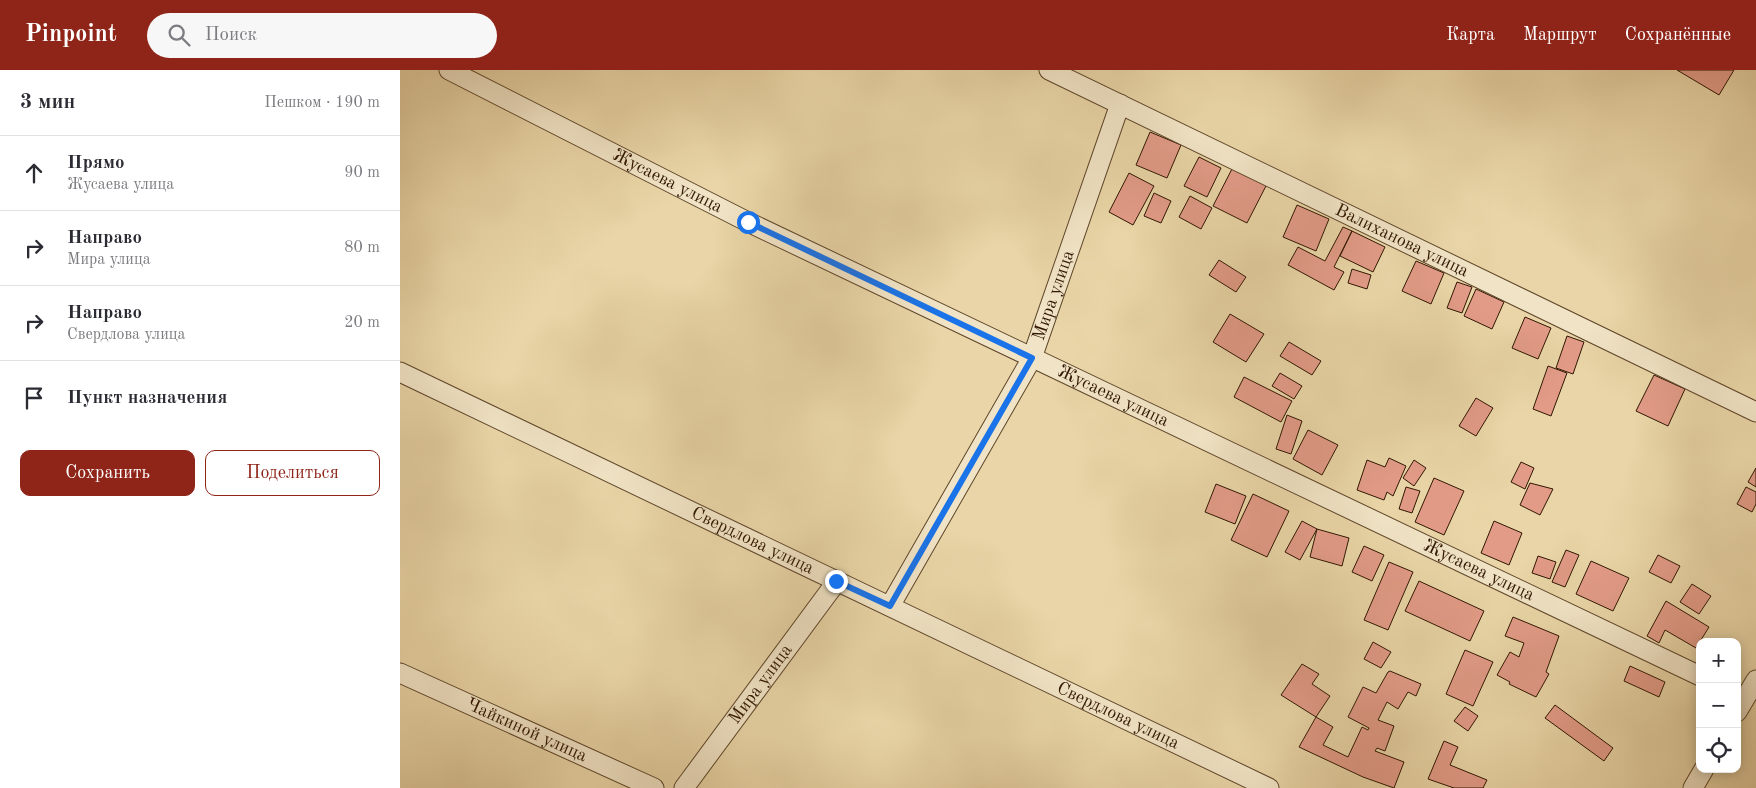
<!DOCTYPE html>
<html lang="ru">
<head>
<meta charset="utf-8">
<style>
	:root { --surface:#fff; --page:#f7f7f7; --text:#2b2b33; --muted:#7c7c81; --line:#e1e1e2; --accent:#8f2418 }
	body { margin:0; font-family:"Old Standard TT",serif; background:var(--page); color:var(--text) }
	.controls { position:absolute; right:15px; bottom:15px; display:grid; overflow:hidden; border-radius:10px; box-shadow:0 2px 12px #0003 }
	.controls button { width:45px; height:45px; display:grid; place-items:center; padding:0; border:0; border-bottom:1px solid var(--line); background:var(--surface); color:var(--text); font:25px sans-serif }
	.stop { position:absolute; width:15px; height:15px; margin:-11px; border:4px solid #1a73e8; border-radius:50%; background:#fff }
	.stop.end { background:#1a73e8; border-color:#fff; box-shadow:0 1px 5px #0008 }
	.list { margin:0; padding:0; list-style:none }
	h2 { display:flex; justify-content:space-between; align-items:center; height:65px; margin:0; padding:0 20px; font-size:21px }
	h2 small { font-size:16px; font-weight:400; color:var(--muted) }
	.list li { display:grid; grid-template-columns:32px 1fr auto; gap:15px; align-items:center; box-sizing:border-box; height:75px; padding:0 20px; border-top:1px solid var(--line) }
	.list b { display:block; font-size:19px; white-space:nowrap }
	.list p { margin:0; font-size:16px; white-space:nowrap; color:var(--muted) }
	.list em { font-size:16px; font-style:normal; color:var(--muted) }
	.actions { display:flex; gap:10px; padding:15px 20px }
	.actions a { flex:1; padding:11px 0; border:1px solid var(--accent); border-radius:10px; text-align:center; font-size:18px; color:var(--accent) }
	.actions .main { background:var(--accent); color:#fff }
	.icon { flex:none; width:28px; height:28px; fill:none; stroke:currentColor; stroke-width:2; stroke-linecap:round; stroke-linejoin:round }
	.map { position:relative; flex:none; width:1356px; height:718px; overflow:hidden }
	header { display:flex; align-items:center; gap:30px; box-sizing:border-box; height:70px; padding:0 25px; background:var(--accent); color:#fff }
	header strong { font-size:24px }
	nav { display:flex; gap:28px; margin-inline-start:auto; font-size:18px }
	.search { width:350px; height:45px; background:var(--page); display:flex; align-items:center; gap:12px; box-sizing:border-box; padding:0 18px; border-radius:28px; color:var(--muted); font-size:19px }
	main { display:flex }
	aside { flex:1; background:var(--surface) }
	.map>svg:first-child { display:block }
</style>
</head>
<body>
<header>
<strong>Pinpoint</strong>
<div class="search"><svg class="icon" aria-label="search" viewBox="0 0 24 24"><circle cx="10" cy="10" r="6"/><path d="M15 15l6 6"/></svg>Поиск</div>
<nav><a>Карта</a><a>Маршрут</a><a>Сохранённые</a></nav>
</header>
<main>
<aside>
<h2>3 мин<small>Пешком · 190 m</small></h2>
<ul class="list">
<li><svg class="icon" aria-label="ahead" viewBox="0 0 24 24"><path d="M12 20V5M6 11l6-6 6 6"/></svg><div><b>Прямо</b><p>Жусаева улица</p></div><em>90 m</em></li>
<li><svg class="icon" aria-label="right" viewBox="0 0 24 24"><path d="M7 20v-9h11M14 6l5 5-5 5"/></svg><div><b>Направо</b><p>Мира улица</p></div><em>80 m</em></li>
<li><svg class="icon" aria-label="right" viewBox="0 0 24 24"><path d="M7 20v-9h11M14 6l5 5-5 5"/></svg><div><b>Направо</b><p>Свердлова улица</p></div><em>20 m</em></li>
<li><svg class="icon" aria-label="arrive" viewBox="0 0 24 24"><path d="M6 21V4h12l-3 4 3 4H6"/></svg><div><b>Пункт назначения</b></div></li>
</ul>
<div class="actions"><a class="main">Сохранить</a><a>Поделиться</a></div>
</aside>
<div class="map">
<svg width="1356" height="718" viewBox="0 0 1356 718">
	<rect width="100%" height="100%" fill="#e9d5a7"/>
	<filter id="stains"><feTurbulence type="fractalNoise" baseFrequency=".004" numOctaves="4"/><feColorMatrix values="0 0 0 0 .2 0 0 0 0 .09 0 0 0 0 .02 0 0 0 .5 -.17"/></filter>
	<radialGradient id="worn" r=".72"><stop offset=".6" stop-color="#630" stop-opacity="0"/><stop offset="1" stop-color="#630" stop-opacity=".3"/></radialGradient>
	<path fill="#e29b87" stroke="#301601" d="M 1277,0 L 1334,0 L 1319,25 Z
		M 750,62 L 781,75 L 767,108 L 736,95 Z
		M 799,87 L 821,98 L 807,127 L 784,116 Z
		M 834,95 L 868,112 L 847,153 L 813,136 Z
		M 729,103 L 754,116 L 733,155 L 709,142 Z
		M 754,123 L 771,131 L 761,153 L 744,146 Z
		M 790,126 L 812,138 L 801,159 L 779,147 Z
		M 897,135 L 929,149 L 916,181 L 883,167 Z
		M 943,157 L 952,161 L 934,197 L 944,202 L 934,220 L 888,195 L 898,177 L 925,191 Z
		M 952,161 L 985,177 L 973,202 L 940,186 Z
		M 819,190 L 846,207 L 836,222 L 809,205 Z
		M 1016,191 L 1044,203 L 1031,234 L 1002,221 Z
		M 952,199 L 971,205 L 967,219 L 948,213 Z
		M 1057,212 L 1072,217 L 1062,243 L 1047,238 Z
		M 1076,219 L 1104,232 L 1092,259 L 1064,246 Z
		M 830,244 L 864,264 L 846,292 L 813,272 Z
		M 1125,247 L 1151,258 L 1138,289 L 1112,278 Z
		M 1167,266 L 1184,272 L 1173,304 L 1156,298 Z
		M 889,272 L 921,291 L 912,305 L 880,286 Z
		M 1148,296 L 1167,303 L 1151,346 L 1133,339 Z
		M 880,303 L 902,316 L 894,329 L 872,316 Z
		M 1254,305 L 1285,319 L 1268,356 L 1236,341 Z
		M 844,307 L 892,331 L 881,352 L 834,327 Z
		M 1076,328 L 1093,338 L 1076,366 L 1059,356 Z
		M 887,345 L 902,351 L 891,384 L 876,379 Z
		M 908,360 L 938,375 L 922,405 L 893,389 Z
		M 989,388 L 1006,396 L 993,426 L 987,422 L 984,430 L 957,420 L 967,390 L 985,397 Z
		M 1014,390 L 1026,398 L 1014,416 L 1003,408 Z
		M 1121,392 L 1134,398 L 1125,419 L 1111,412 Z
		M 1356,398 L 1356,417 L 1348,412 Z
		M 1034,408 L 1064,421 L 1044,465 L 1015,452 Z
		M 1130,413 L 1153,419 L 1140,445 L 1120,435 Z
		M 816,414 L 846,426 L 835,454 L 805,442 Z
		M 1006,417 L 1020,421 L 1012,443 L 999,439 Z
		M 1346,417 L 1356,422 L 1356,434 L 1352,442 L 1337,434 Z
		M 853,424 L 889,441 L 867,487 L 831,470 Z
		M 902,451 L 917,459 L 900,490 L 885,482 Z
		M 1094,451 L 1122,463 L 1109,495 L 1081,483 Z
		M 917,459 L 949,468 L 942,496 L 910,487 Z
		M 964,476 L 984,485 L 972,511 L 952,502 Z
		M 1166,480 L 1179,485 L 1165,517 L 1152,512 Z
		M 1258,485 L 1280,496 L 1271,513 L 1249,502 Z
		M 1138,486 L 1156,492 L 1150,509 L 1132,503 Z
		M 1191,491 L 1229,508 L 1213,541 L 1176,524 Z
		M 989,492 L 1013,502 L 988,560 L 964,550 Z
		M 1019,511 L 1084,541 L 1070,571 L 1005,541 Z
		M 1292,514 L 1311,526 L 1299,544 L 1280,532 Z
		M 1266,531 L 1309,557 L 1296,578 L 1265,560 L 1259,573 L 1247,566 Z
		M 1113,547 L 1159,566 L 1146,602 L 1149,604 L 1136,627 L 1109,614 L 1110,612 L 1097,605 L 1110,582 L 1119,587 L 1124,573 L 1105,566 Z
		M 973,572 L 991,582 L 981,598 L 964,589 Z
		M 1065,580 L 1093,592 L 1073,636 L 1046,624 Z
		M 902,594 L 919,604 L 912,614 L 930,626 L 916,647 L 881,625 Z
		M 1230,596 L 1265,612 L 1259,627 L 1224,611 Z
		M 990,601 L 1021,614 L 1016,626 L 1008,622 L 998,639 L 987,632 L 978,650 L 994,656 L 985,681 L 977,678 L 975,681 L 1004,692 L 994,718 L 963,707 L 899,677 L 916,647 L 933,657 L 923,675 L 948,687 L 962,657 L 968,660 L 969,658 L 948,647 L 963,617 L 976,623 L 988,602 Z
		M 1155,635 L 1213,678 L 1204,691 L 1145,648 Z
		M 1065,637 L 1078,646 L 1068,661 L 1054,651 Z
		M 1044,671 L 1058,677 L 1050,695 L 1087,710 L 1083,718 L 1054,718 L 1028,709 Z"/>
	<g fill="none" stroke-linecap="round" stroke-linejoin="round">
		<defs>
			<g id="street">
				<path id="s1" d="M 49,0 L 348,152 L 1300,606"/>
				<path id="s2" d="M 649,0 L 1356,342"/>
				<path id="s3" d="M 0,302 L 869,718"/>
				<path id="s4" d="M 490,536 L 632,288 L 720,34"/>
				<path id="s5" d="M 0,603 L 254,718"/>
				<path d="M 1337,642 L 1356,610"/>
				<path id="s6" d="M 284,718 L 437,511"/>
				<path d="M 1293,718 L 1304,699"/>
			</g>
		</defs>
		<use href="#street" stroke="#5e462a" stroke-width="21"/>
		<use href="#street" stroke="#f1e4c6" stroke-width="19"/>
	</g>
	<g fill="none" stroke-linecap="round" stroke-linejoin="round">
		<path stroke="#1a73e8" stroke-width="6" d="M 348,152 L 632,288 L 490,536 L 436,511"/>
	</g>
	<g text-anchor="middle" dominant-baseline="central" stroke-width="5" stroke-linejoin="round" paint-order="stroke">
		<g font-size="18" fill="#301601" stroke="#f1e4c6">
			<text stroke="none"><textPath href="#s1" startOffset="245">Жусаева улица</textPath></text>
			<text stroke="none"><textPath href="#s2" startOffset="392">Валиханова улица</textPath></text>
			<text stroke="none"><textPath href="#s4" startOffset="352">Мира улица</textPath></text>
			<text stroke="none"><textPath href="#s1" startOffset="740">Жусаева улица</textPath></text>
			<text stroke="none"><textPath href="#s3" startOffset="391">Свердлова улица</textPath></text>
			<text stroke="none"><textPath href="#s1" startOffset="1145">Жусаева улица</textPath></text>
			<text stroke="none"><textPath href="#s6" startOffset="129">Мира улица</textPath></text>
			<text stroke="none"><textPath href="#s3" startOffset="796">Свердлова улица</textPath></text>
			<text stroke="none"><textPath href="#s5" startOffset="139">Чайкиной улица</textPath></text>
		</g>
	</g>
	<rect width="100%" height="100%" filter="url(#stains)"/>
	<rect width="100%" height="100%" fill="url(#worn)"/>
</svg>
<div class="controls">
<button>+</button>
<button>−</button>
<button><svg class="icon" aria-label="locate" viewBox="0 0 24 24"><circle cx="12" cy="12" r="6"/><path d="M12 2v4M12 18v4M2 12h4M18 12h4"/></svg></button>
</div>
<div class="stop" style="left:348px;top:152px"></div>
<div class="stop end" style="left:436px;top:511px"></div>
</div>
</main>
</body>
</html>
